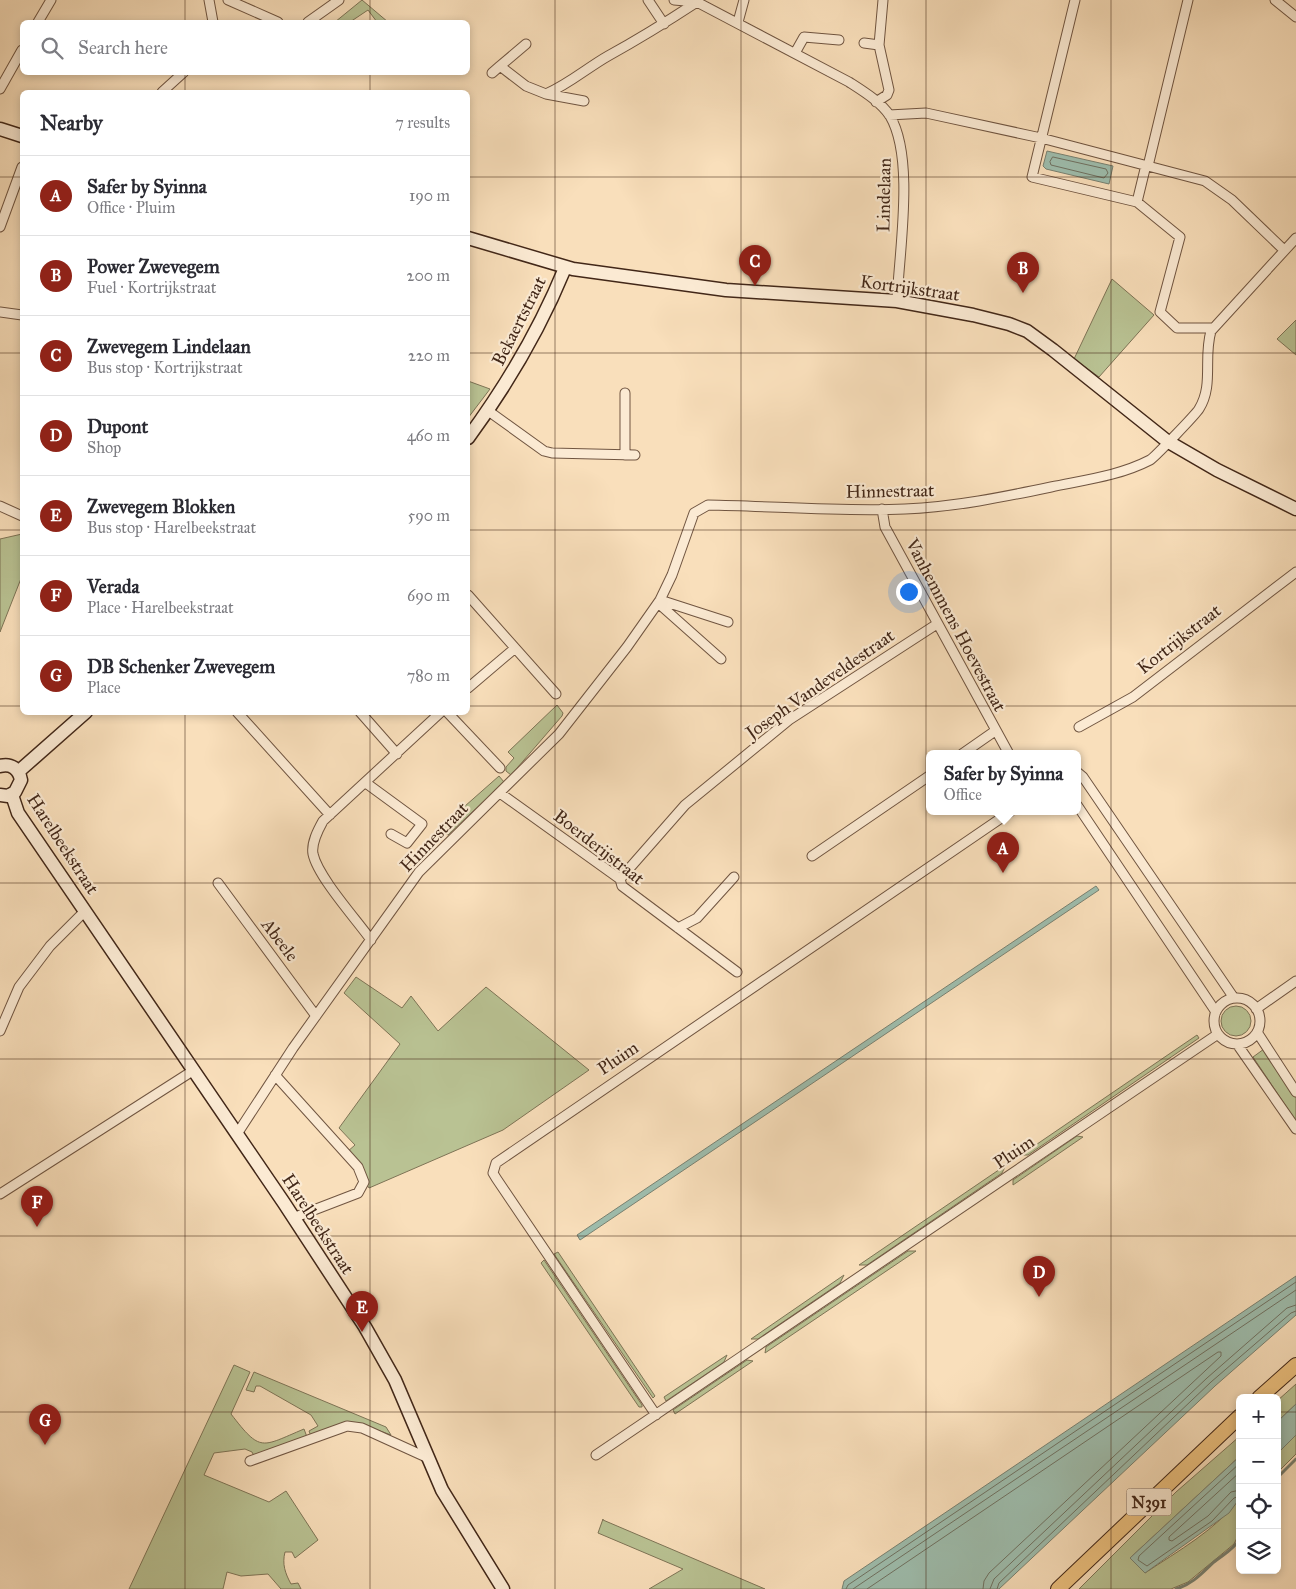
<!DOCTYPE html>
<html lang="en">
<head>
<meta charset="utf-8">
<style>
	:root { --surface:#fff; --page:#f2f2f3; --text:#2b2b33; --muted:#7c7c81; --line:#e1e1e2; --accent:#8f2418 }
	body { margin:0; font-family:"IM FELL Great Primer",serif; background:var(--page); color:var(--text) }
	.controls { position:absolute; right:15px; bottom:15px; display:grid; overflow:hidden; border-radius:8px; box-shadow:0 2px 8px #0003 }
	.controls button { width:45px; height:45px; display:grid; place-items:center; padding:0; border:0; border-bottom:1px solid var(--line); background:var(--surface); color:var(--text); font:25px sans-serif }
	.you { position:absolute; left:908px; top:591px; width:18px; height:18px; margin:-12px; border:4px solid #fff; border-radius:50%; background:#1a73e8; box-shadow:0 0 0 8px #1a73e833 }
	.badge { display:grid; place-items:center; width:32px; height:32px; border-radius:50%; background:var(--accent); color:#fff; font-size:16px; font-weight:700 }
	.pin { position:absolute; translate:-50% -41px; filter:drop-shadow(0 1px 2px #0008) }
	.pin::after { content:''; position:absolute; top:26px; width:18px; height:15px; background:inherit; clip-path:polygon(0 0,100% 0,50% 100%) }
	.popup { position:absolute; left:926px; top:750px; width:155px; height:65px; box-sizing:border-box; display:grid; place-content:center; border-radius:8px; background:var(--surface); filter:drop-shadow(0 1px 4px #0005); font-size:16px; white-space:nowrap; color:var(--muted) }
	.popup b { font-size:19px; color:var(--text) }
	.popup::after { content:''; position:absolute; left:50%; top:100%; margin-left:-10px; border:10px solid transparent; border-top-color:var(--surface) }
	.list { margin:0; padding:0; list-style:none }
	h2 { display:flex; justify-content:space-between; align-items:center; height:65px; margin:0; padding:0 20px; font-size:21px }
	h2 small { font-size:16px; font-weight:400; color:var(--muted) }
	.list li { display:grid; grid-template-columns:32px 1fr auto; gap:15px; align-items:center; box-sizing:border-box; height:80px; padding:0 20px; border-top:1px solid var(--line) }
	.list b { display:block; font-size:19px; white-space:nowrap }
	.list p { margin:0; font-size:16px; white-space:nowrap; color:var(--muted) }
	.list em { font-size:16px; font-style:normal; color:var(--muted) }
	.icon { flex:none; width:28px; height:28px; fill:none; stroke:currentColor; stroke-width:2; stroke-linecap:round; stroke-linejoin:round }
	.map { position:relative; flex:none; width:1296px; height:1589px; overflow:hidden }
	.search { position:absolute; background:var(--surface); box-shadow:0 2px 8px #0003; left:20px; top:20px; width:450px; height:55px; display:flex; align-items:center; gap:12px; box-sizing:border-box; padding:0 18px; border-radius:8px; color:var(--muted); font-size:19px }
	.panel { position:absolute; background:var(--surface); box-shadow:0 2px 8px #0003; left:20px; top:90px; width:450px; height:625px; border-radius:8px }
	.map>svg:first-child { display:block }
</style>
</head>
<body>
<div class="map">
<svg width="1296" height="1589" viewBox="0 0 1296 1589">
	<rect width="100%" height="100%" fill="#f9dfbb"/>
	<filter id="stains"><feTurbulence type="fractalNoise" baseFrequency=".004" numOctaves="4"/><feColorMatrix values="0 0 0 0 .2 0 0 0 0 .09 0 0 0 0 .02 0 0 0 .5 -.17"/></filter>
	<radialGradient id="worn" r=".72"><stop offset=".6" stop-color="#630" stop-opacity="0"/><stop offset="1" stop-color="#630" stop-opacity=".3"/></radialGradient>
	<path fill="#b9c293" stroke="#7e7456" d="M 362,0 L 388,22 L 377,22 L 368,10 L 350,22 L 335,22 Z
		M 1112,279 L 1154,315 L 1099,377 L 1074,359 Z
		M 1296,320 L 1296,355 L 1277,339 Z
		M 468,381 L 490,389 L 468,418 Z
		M 22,534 L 22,576 L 0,632 L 0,539 Z
		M 557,705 L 563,713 L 562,716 L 511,775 L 506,771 L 506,767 L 514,758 L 508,752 Z
		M 499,776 L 504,782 L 448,835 L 439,829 Z
		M 356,977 L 402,1008 L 411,996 L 438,1031 L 486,987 L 589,1070 L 503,1130 L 369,1188 L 347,1152 L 355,1145 L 339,1128 L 400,1044 L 344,993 Z
		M1221 1021a15 15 0 1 1 30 0a15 15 0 1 1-30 0Z
		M 1197,1035 L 1199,1038 L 1028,1155 L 1021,1155 Z
		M 1264,1049 L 1296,1097 L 1296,1121 L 1253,1057 Z
		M 1077,1136 L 1083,1137 L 1013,1185 L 1013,1180 Z
		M 1006,1165 L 1002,1173 L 867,1265 L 859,1265 Z
		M 908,1251 L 916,1251 L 765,1353 L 766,1347 Z
		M 558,1252 L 655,1396 L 653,1398 L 554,1254 Z
		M 544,1260 L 642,1405 L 642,1407 L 639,1407 L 541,1263 Z
		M 844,1275 L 840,1283 L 758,1339 L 751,1339 Z
		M 727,1355 L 724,1362 L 666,1401 L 664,1397 Z
		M 747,1360 L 753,1361 L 675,1414 L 673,1410 Z
		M 234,1365 L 250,1372 L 231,1414 C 261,1453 261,1447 304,1429 L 307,1437 L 254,1456 L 252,1452 L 245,1449 L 214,1453 L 204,1475 L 269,1502 L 286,1491 L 318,1540 L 295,1558 L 292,1552 L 285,1552 C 282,1564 285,1573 291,1584 L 298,1583 L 301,1589 L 281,1589 L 268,1574 L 241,1576 L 227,1572 L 223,1589 L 129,1589 Z
		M 254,1372 L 386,1427 L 391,1435 C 350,1420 351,1419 311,1436 L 309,1431 L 318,1426 L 311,1415 L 260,1386 L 256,1386 L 254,1392 L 246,1390 Z
		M 1296,1384 L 1296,1404 L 1277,1422 L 1277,1401 Z
		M 1296,1435 L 1296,1454 L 1277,1473 L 1277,1454 Z
		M 1240,1436 L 1240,1456 L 1130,1558 L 1145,1573 C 1178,1551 1216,1530 1240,1498 L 1240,1532 L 1234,1544 L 1188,1582 L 1171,1589 L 1079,1589 L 1176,1492 Z
		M 603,1519 L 603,1520 L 765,1589 L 649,1589 L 683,1569 L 598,1533 Z"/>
	<path fill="#9ebdad" stroke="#798171" d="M 1047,151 L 1113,166 L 1109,184 L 1046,169 L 1043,166 Z
		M 1096,886 L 1099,890 L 580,1240 L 577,1235 Z
		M 1296,1276 L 1296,1315 L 1215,1386 L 999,1589 L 842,1589 L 844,1581 Z
		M 1296,1404 L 1296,1435 L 1277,1454 L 1277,1422 Z
		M 1240,1456 L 1240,1498 L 1229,1513 L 1145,1573 L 1130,1558 Z"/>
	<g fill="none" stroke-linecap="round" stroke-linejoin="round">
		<path stroke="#707262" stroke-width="1" d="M 1053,157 L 1106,169 L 1108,173 L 1104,178 L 1051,165 L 1050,162 Z
			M 1240,1463 L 1139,1556 L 1138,1560 L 1147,1566 L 1212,1521 L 1234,1498 L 1240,1496
			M 1240,1472 L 1169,1537 L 1169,1540 L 1172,1541 L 1208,1516 L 1231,1492 L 1240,1490
			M 846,1589 L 848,1585 L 1296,1282
			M 853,1589 L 1296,1290
			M 867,1589 L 1218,1352 L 1221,1352 L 1221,1356 L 989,1573 L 984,1581 L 983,1589
			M 990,1589 L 994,1579 L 1207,1378 L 1287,1308 L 1296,1305
			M 997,1589 L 999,1583 L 1211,1382 L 1291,1313 L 1296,1311"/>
		<path stroke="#798171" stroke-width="3" d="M 1277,1478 L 1296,1459
			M 1176,1589 C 1193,1584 1202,1573 1214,1562 C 1224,1554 1233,1550 1240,1539"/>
		<defs>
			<path id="street" d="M 209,0 L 213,22
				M 228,0 L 278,22
				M 648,0 L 664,24
				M 674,0 L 697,2
				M 693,0 L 849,82 C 863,91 881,102 890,116 C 915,158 899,252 897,301
				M 1075,0 L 1032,177 L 1137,202 L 1175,233 L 1180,237 L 1160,312 L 1177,328 L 1213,328
				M 1275,0 L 1296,17
				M 38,22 L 51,0
				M 308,22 L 339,0
				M 738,22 L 744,0
				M 864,43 L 879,45
				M 526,44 L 500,66 L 526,86 L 546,94 C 569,84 587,68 608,56 C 639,39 668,21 697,2
				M 795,53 L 804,37 L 839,40
				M 492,73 L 500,66
				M 0,89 L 22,50
				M 162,92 L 184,72
				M 546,94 L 584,101
				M 876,102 L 887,95 L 889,90 L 879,45 L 883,0
				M 889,115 L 926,113 L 1041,138 L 1205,181 L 1232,200 L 1284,250
				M 1148,166 L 1188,0
				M 1137,202 L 1146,165
				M 0,227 L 22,167
				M 0,312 L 22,315
				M 487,410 L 544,451 L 552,453 L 635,455
				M 625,455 L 625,393
				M 0,506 L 22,516
				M 882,509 L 885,527 L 1009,754
				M 468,595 L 556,694
				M 660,600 L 728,622
				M 658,603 L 721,659
				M 468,688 L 514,649
				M 237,712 L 330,815
				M 360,712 L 397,754
				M 447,712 L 500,768
				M 1079,727 L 1133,697 L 1296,572
				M 962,754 L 995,731
				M 1077,772 L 1083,777 L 1234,998
				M 366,783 L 422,824 L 407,843 L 391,834
				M 500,793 L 620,879 L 622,886 L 737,972
				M 1077,805 L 1216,1012
				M 812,856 L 929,776
				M 620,879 L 685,805 L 789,720 L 937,624
				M 218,883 L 316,1016
				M 678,928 L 697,918 L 734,877
				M 371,940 C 356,919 318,877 313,854 C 311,843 318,830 323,821 L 441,712
				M1214 1021a23 23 0 1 1 46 0a23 23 0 1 1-46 0Z
				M 1256,1009 L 1296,981
				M 0,1031 L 19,987 L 50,946 L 85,911
				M 1257,1032 L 1296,1092
				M 1237,1044 L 1296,1129
				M 275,1075 L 358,1167 L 364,1182 L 358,1193 L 293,1218
				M 237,1134 L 293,1048 L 419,872 L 559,734 L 627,647 L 660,600 L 672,575 L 694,513 L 708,505 C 774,506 840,512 905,509 C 955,507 1003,497 1051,487 C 1084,480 1119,476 1150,460 C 1154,458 1196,414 1199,409 C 1214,385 1203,358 1211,331 L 1296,238
				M 0,1194 L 194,1070
				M 656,1415 L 496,1178 L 493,1173 L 496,1163 L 1010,812
				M 596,1455 L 1218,1034
				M 250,1461 L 347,1426 L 362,1428 L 428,1458"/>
			<path id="secondary" d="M 0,129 L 22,136
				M 468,238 L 573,269 L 726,290 L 897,301 L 973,315 L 1009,324 L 1027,331 L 1053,350 L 1167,441 L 1217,470 L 1296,509
				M 468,438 C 507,385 540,329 565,268
				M 0,766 C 11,763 19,769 21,780 L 15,792 L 8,796 L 0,795
				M 18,772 L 86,712
				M 12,795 L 18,813 L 284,1203 L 365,1327 L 395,1380 L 442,1490 L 503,1589"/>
			<path id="primary" d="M 1259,1398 L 1296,1365
				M 1058,1589 L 1240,1416"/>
		</defs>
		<use href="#street" stroke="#705541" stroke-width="11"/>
		<use href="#secondary" stroke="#422718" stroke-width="15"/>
		<use href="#primary" stroke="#422718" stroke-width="16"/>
		<use href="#street" stroke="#fbead3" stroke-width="9"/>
		<use href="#secondary" stroke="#fbead3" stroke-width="12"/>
		<use href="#primary" stroke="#ecc07e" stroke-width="14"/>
	</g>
	<path fill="none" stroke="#422718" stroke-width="1" stroke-opacity="0.55" d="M 185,0 L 185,22M 370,0 L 370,22M 555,0 L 555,1589M 741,0 L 741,1589M 926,0 L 926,1589M 1111,0 L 1111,1589M 185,72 L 185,92M 370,72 L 370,92M 0,177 L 22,177M 468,177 L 1296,177M 0,353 L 22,353M 468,353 L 1296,353M 0,530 L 22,530M 468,530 L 1296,530M 0,706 L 22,706M 468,706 L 1296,706M 185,712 L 185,1589M 370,712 L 370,1589M 0,883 L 1296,883M 0,1059 L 1296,1059M 0,1236 L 1296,1236M 0,1412 L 1240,1412M 1277,1412 L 1296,1412"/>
	<g text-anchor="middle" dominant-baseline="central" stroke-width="4.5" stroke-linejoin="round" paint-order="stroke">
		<rect fill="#fbead3" stroke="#7a6250" stroke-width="1" x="1126.5" y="1488.5" width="45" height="27" rx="4"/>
		<g font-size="16" font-weight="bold" fill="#422718">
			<text x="1149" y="1502">N391</text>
		</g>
		<g font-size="18" fill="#422718" stroke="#fbead3">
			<text transform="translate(884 195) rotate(-89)">Lindelaan</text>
			<text transform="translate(910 288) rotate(8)">Kortrijkstraat</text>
			<text transform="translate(519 321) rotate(-63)">Bekaertstraat</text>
			<text transform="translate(890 491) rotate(-1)">Hinnestraat</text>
			<text transform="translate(956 625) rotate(62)">Vanhemmens Hoevestraat</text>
			<text transform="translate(1179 639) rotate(-38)">Kortrijkstraat</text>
			<text transform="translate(820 684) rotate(-35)">Joseph Vandeveldestraat</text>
			<text transform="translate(434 837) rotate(-46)">Hinnestraat</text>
			<text transform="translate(63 844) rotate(57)">Harelbeekstraat</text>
			<text transform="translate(599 847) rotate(38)">Boerderijstraat</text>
			<text transform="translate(280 940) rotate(53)">Abeele</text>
			<text transform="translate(618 1058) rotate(-34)">Pluim</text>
			<text transform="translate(1014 1152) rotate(-34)">Pluim</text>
			<text transform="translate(318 1224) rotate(57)">Harelbeekstraat</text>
		</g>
	</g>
	<rect width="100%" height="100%" filter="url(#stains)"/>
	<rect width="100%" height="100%" fill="url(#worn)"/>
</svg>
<div class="controls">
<button>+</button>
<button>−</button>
<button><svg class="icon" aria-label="locate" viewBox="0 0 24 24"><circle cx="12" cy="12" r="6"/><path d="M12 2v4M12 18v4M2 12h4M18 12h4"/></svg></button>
<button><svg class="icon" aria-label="layers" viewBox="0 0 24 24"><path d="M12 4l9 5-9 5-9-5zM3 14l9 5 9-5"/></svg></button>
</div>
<div class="you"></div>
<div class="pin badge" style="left:1003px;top:873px">A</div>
<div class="popup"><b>Safer by Syinna</b>Office</div>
<div class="pin badge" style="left:1023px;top:293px">B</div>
<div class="pin badge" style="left:755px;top:286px">C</div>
<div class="pin badge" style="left:1039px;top:1297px">D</div>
<div class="pin badge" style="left:362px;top:1332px">E</div>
<div class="pin badge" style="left:37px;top:1227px">F</div>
<div class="pin badge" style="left:45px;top:1445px">G</div>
<div class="search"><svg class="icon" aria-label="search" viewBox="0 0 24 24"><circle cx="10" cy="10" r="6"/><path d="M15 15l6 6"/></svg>Search here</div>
<section class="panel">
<h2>Nearby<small>7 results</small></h2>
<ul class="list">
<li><span class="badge">A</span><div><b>Safer by Syinna</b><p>Office · Pluim</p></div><em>190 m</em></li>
<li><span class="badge">B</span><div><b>Power Zwevegem</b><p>Fuel · Kortrijkstraat</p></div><em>200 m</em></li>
<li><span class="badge">C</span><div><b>Zwevegem Lindelaan</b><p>Bus stop · Kortrijkstraat</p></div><em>220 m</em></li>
<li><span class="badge">D</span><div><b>Dupont</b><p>Shop</p></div><em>460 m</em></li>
<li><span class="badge">E</span><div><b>Zwevegem Blokken</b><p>Bus stop · Harelbeekstraat</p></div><em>590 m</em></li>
<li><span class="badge">F</span><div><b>Verada</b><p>Place · Harelbeekstraat</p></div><em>690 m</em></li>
<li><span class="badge">G</span><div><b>DB Schenker Zwevegem</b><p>Place</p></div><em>780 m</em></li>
</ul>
</section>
</div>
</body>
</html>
